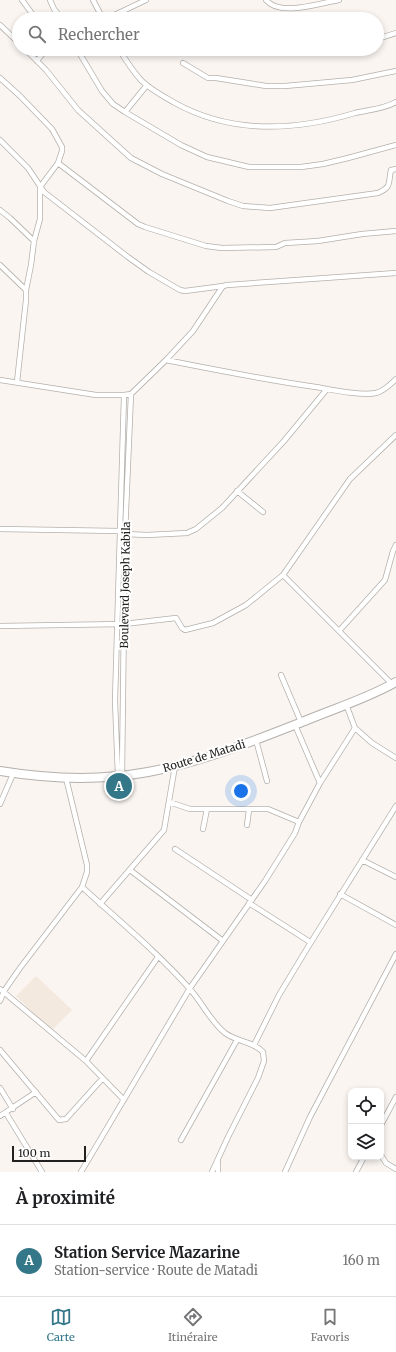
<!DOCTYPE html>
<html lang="fr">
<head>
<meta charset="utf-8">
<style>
	:root { --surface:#fff; --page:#f2f2f2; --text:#202124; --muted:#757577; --line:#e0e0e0; --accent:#347788 }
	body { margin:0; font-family:Merriweather,serif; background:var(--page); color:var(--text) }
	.controls { position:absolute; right:12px; bottom:12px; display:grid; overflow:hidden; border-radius:8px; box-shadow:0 2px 6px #0003 }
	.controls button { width:36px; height:36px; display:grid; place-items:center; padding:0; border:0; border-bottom:1px solid var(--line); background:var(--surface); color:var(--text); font:20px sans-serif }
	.scale { position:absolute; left:12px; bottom:10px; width:74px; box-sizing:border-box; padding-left:4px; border:2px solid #22211f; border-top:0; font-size:11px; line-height:14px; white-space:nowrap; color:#22211f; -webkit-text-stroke:3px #fff; paint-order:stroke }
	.you { position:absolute; left:241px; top:791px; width:14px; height:14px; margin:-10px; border:3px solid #fff; border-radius:50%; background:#1a73e8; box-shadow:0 0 0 6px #1a73e833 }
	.badge { display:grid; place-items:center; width:26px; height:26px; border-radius:50%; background:var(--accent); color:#fff; font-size:13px; font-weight:700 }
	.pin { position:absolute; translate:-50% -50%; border:2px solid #fff; box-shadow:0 1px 4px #0006 }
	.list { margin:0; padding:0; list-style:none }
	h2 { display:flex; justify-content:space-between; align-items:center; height:52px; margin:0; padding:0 16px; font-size:17px }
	h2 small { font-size:13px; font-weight:400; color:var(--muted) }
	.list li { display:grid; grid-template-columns:26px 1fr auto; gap:12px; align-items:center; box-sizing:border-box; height:72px; padding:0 16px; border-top:1px solid var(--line) }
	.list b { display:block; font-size:15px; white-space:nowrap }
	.list p { margin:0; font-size:13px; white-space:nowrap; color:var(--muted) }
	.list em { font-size:13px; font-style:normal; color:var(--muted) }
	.icon { flex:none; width:22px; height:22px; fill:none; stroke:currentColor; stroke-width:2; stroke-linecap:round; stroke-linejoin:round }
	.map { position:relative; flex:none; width:396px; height:1172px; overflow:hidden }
	.search { position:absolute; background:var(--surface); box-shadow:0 2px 6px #0003; left:12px; right:12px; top:12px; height:44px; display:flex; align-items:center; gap:10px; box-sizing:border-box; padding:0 14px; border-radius:22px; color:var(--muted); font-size:15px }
	.sheet { height:124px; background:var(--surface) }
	nav { display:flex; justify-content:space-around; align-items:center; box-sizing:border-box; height:56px; border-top:1px solid var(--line); background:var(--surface); font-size:11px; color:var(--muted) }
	nav a { display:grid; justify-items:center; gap:2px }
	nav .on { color:var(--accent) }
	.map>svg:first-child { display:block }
</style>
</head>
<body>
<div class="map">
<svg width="396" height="1172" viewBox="0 0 396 1172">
	<rect width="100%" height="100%" fill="#faf5f1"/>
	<path fill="#f3e9df" d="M 36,976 L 72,1010 L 51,1031 L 16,996 Z"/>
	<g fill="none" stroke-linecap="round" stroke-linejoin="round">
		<defs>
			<path id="street" d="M 22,0 L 36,19
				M 50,0 L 54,9 L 62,19
				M 93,0 L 103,19
				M 266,0 C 280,17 320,3 339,0
				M 106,19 L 146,0
				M 0,25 L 19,43
				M 377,39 L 396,33
				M 25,49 L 46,70 L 78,110 L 131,158 L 162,174 L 228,201 L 243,206 L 270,208 L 378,193 C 392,187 388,183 391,170 L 396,169
				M 77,49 L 102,91 L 113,104 L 125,112 L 181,145 L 207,157 L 249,167 L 301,167 L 323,164 L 348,158 L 396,145
				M 119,49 C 125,59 132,70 140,79 C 149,89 163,96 175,103 C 231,134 295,131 355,113 C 368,110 384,109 396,102
				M 242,49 L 259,50 L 269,49
				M 37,61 L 46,49
				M 183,63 L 208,78 L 216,78 L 266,86 L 285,86 L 352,80 L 396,71
				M 0,78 L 19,95 L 52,129 L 62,147 L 62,151 L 58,163 L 40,187 L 40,219 L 34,241 L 31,265 L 26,290 L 26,300 L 17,382
				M 125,112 L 147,85
				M 0,140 L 28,168 L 44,192 L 128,257 L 149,272 L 180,290 L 185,291 L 223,286
				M 58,163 L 138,224 L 145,227 L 206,246 L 222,248 L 276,247 L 285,243 L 318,241 L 362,234 L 396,231
				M 0,210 L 10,218 L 34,241
				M 0,265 L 26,290
				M 166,360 C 216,370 266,380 316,387 C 333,390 360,396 376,393 C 383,391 391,384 396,379
				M 0,380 L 96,395 L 124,395 L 131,394 L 166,360 L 193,331 L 223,286 L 227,285 L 396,273
				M 237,491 L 263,512
				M 0,529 L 119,531 L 125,534 L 147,535 L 187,533 L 196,529 L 222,508 L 284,441 L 327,389
				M 283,575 L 392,684
				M 0,626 L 124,624 L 176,618 L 182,628 L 185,630 L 213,623 L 246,605 L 283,575 L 350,479 L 396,435
				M 339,631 L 385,580 L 393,551 L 396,545
				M 281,675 L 301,722
				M 346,704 L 355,728 L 372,743 L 396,758
				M 295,725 L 320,783
				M 256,740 L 267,781
				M 118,776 L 115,701 L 124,395
				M 122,776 L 125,534 L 131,394
				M 66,778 L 87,865 L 87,872 L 82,887 C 118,920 156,951 189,988 C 202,1002 210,1021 225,1033 C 237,1042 253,1041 263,1052 L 264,1061 L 258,1078 L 228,1137 L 212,1172
				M 169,802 L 190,809 L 268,809 L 299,822
				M 0,804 L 13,774
				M 247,825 L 249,810
				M 203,829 L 207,809
				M 175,849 L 252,900
				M 362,860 L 396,877
				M 130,870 L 223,941
				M 340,894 L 396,925
				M 249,903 L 310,942
				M 100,904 L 164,830 L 175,766
				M 0,989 L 86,1061 L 124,1100
				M 0,1001 L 4,991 L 20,968 L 82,887
				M 254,1045 L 279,995 L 308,947 L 396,806
				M 0,1050 L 59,1120 L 66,1119 L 102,1079
				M 86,1061 L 158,957
				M 0,1088 L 13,1109
				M 6,1113 L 42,1172
				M 0,1116 L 36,1092
				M 381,1125 L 396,1097
				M 181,1140 L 237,1040
				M 381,1155 L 386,1163 L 396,1169
				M 81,1172 L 190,988 L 265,881 L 295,833 L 299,822 L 320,783 L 355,728
				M 218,1172 L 218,1162
				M 285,1172 L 310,1117 L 396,954
				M 356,1172 L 364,1157"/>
			<path id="highway" d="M 0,771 C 49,779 99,781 148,772 C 202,762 256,740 307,720 C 336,708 368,698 396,682"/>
		</defs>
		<use href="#street" stroke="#b4b0ac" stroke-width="6"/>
		<use href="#highway" stroke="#b4b0ac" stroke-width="10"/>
		<use href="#street" stroke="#fff" stroke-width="4.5"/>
		<use href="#highway" stroke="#fff" stroke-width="8"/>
	</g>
	<g text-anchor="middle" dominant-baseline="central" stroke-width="4" stroke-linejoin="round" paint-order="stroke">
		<g font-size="11" fill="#22211f" stroke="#fff">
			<text transform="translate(125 585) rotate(-89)">Boulevard Joseph Kabila</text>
			<text transform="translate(204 756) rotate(-17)">Route de Matadi</text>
		</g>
	</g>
</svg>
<div class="controls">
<button><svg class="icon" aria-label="locate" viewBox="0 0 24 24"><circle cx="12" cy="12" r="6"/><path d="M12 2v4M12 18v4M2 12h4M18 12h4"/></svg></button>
<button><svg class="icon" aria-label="layers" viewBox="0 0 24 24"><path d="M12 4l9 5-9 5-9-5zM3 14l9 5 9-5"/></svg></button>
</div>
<div class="scale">100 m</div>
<div class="you"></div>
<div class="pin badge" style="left:119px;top:786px">A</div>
<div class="search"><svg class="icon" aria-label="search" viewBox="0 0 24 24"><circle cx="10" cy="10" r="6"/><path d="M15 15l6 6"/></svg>Rechercher</div>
</div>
<section class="sheet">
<h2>À proximité<small></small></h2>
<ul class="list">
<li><span class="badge">A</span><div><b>Station Service Mazarine</b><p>Station-service · Route de Matadi</p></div><em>160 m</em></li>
</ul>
</section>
<nav>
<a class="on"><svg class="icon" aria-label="map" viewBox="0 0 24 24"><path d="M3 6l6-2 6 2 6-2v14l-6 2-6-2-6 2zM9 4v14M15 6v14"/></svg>Carte</a>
<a><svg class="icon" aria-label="directions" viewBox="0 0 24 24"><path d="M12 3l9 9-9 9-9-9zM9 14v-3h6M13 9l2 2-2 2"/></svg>Itinéraire</a>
<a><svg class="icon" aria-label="saved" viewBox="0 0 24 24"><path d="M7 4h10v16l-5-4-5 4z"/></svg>Favoris</a>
</nav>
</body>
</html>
